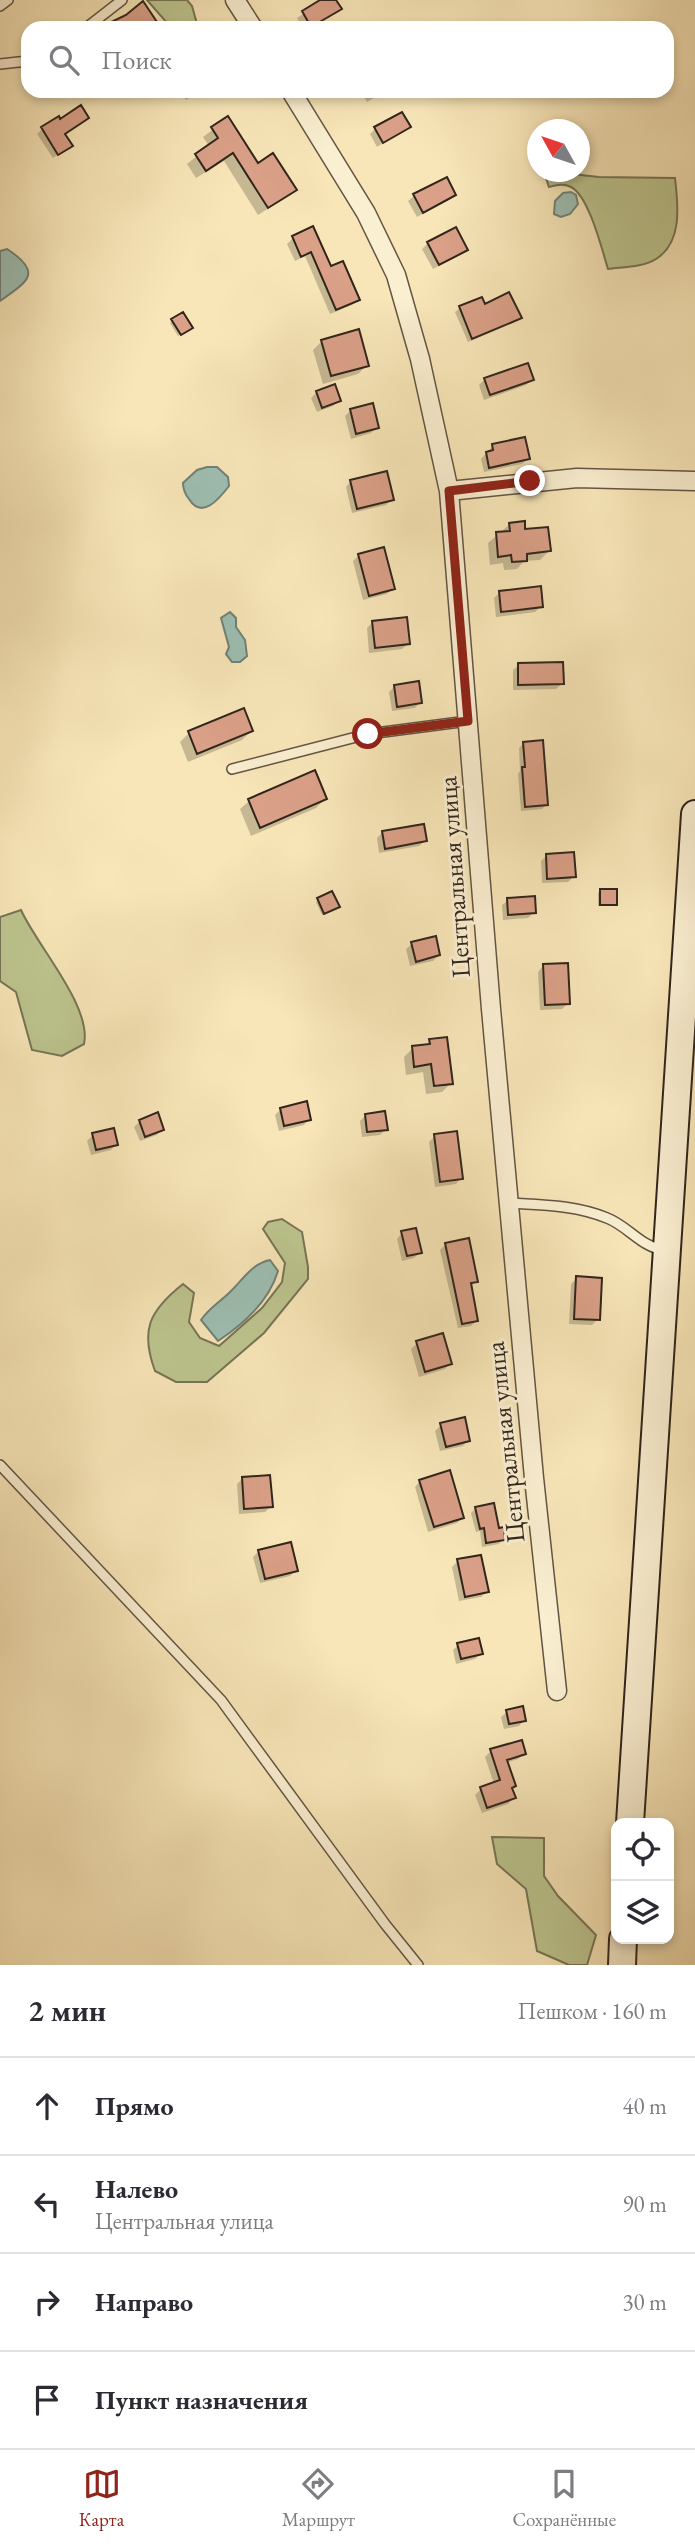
<!DOCTYPE html>
<html lang="ru">
<meta charset="utf-8">
<style>
:root{--surface:#fff;--page:#f2f2f3;--text:#2b2b33;--muted:#7c7c81;--line:#e1e1e2;--accent:#8f2418}
body{margin:0;font-family:"EB Garamond",serif;background:var(--page);color:var(--text)}
.controls{position:absolute;right:21px;bottom:21px;display:grid;overflow:hidden;border-radius:14px;box-shadow:0 4px 10px #0003}
.controls button{width:63px;height:63px;display:grid;place-items:center;padding:0;border:0;border-bottom:2px solid var(--line);background:var(--surface);color:var(--text);font:35px sans-serif}
.compass{position:absolute;left:527px;top:119px;width:63px;height:63px;border-radius:50%;background:var(--surface);box-shadow:0 4px 10px #0003;rotate:310deg}
.stop{position:absolute;width:21px;height:21px;margin:-16px;border:5px solid #8f2418;border-radius:50%;background:#fff}
.stop.end{background:#8f2418;border-color:#fff;box-shadow:0 2px 7px #0008}
.list{margin:0;padding:0;list-style:none}
h2{display:flex;justify-content:space-between;align-items:center;height:91px;margin:0;padding:0 28px;font-size:30px}
h2 small{font-size:23px;font-weight:400;color:var(--muted)}
.list li{display:grid;grid-template-columns:46px 1fr auto;gap:21px;align-items:center;box-sizing:border-box;height:98px;padding:0 28px;border-top:2px solid var(--line)}
.list b{display:block;font-size:26px;white-space:nowrap}
.list p{margin:0;font-size:23px;white-space:nowrap;color:var(--muted)}
.list em{font-size:23px;font-style:normal;color:var(--muted)}
.icon{flex:none;width:38px;height:38px;fill:none;stroke:currentColor;stroke-width:2;stroke-linecap:round;stroke-linejoin:round}
.map{position:relative;flex:none;width:695px;height:1965px;overflow:hidden}
.search{position:absolute;background:var(--surface);box-shadow:0 4px 10px #0003;left:21px;right:21px;top:21px;height:77px;display:flex;align-items:center;gap:18px;box-sizing:border-box;padding:0 24px;border-radius:21px;color:var(--muted);font-size:26px}
.sheet{height:483px;background:var(--surface)}
nav{display:flex;justify-content:space-around;align-items:center;box-sizing:border-box;height:98px;border-top:2px solid var(--line);background:var(--surface);font-size:19px;color:var(--muted)}
nav a{display:grid;justify-items:center;gap:4px}
nav .on{color:var(--accent)}
.map>svg:first-child{display:block}
</style>
<div class="map">
<svg width="695" height="1965" viewBox="0 0 695 1965">
<rect width="100%" height="100%" fill="#f8e6b8"/>
<filter id="stains"><feTurbulence type="fractalNoise" baseFrequency=".00286" numOctaves="4"/><feColorMatrix values="0 0 0 0 .2 0 0 0 0 .09 0 0 0 0 .02 0 0 0 .5 -.17"/></filter>
<radialGradient id="worn" r=".72"><stop offset=".6" stop-color="#630" stop-opacity="0"/><stop offset="1" stop-color="#630" stop-opacity=".3"/></radialGradient>
<!-- green -->
<path fill="#bdc58f" stroke="#767556" stroke-width="2" d="M 147,0 L 187,0 L 192,6 L 197,24 L 192,28 L 169,28 L 168,24 Z
M 554,172 L 599,177 L 675,178 C 678,204 683,242 656,259 C 644,267 622,267 608,269 C 602,250 589,196 571,187 C 563,183 557,185 549,187 L 546,178 Z
M 21,910 C 37,946 92,1006 84,1044 L 62,1056 L 32,1050 L 16,992 L 0,981 L 0,917 Z
M 282,1219 L 302,1232 L 308,1267 L 308,1279 L 264,1333 L 207,1382 L 176,1382 L 155,1371 C 140,1330 149,1311 183,1284 L 194,1293 L 189,1322 L 200,1338 L 219,1346 L 262,1308 L 282,1282 L 285,1263 L 263,1229 L 268,1222 Z
M 492,1837 L 544,1838 L 544,1876 L 558,1896 L 596,1935 L 587,1965 L 569,1965 L 537,1951 L 526,1889 L 497,1864 Z"/>
<!-- water -->
<path fill="#9dbfb3" stroke="#718177" stroke-width="2" d="M 571,192 L 576,195 L 578,204 L 570,214 L 561,217 L 554,214 L 555,201 L 563,193 Z
M 7,249 C 44,273 27,282 0,301 L 0,251 Z
M 207,467 L 217,467 L 228,477 L 229,486 C 219,499 202,520 189,499 C 185,494 183,490 183,483 L 197,470 Z
M 230,612 L 236,618 L 236,627 L 245,640 L 247,656 L 240,662 L 232,662 L 226,654 L 229,647 L 221,618 Z
M 270,1260 L 278,1271 C 269,1301 244,1324 218,1341 L 201,1320 C 209,1308 220,1302 230,1292 C 243,1280 251,1264 270,1260 Z"/>
<!-- shadow -->
<path fill="#0003" d="M 324,0 L 334,0 L 339,8 L 310,28 L 303,28 L 297,18 Z
M 180,91 L 200,91 L 186,100 Z
M 361,91 L 386,91 L 367,102 Z
M 87,118 L 64,135 L 71,146 L 53,158 L 37,134 L 42,129 L 60,121 Z
M 228,118 L 258,165 L 294,190 L 285,198 L 258,215 L 224,161 L 196,178 L 187,164 L 209,146 L 203,137 Z
M 408,127 L 377,147 L 370,134 L 375,129 Z
M 454,195 L 449,200 L 417,217 L 408,201 L 414,196 Z
M 312,229 L 331,269 L 358,299 L 352,305 L 330,314 L 305,256 L 295,261 L 287,244 L 293,238 Z
M 455,229 L 466,250 L 460,255 L 433,269 L 422,249 L 428,243 Z
M 460,308 L 520,318 L 515,322 L 468,342 L 455,312 Z
M 172,321 L 188,330 L 178,336 L 170,323 Z
M 322,341 L 367,365 L 358,374 L 323,384 L 313,350 Z
M 485,379 L 532,380 L 526,385 L 484,400 L 479,385 Z
M 317,392 L 339,400 L 333,406 L 317,412 L 311,398 Z
M 350,411 L 377,427 L 371,433 L 351,439 L 345,416 Z
M 493,446 L 528,458 L 522,464 L 484,472 L 481,459 Z
M 351,481 L 392,499 L 386,505 L 352,513 L 346,487 Z
M 510,524 L 524,531 L 549,551 L 540,560 L 524,561 L 517,569 L 504,570 L 503,563 L 490,565 L 488,543 Z
M 359,555 L 393,588 L 387,594 L 363,600 L 353,561 Z
M 500,592 L 541,606 L 535,612 L 496,617 L 494,598 Z
M 373,622 L 408,644 L 402,649 L 369,653 L 367,628 Z
M 519,665 L 562,684 L 556,689 L 513,690 L 513,670 Z
M 395,686 L 420,702 L 415,708 L 392,711 L 389,692 Z
M 243,711 L 251,731 L 242,740 L 188,762 L 180,742 L 189,733 Z
M 524,743 L 547,804 L 542,809 L 521,811 L 518,774 L 520,771 L 519,748 Z
M 325,799 L 316,808 L 251,836 L 240,809 L 249,801 Z
M 382,833 L 425,841 L 419,846 L 379,853 L 377,838 Z
M 546,856 L 574,876 L 568,882 L 542,883 L 541,861 Z
M 600,891 L 615,904 L 613,906 L 598,906 L 598,893 Z
M 318,900 L 335,909 L 322,915 L 316,902 Z
M 508,900 L 534,912 L 528,918 L 503,920 L 502,905 Z
M 412,944 L 439,955 L 433,961 L 410,966 L 406,949 Z
M 543,966 L 568,1003 L 562,1009 L 540,1010 L 538,972 Z
M 430,1041 L 451,1083 L 442,1092 L 426,1094 L 423,1072 L 406,1075 L 404,1057 L 413,1048 L 424,1047 Z
M 281,1109 L 309,1119 L 304,1125 L 279,1131 L 275,1115 Z
M 366,1115 L 386,1129 L 380,1135 L 362,1137 L 360,1121 Z
M 140,1121 L 162,1129 L 157,1135 L 140,1141 L 134,1127 Z
M 93,1135 L 116,1144 L 111,1150 L 91,1155 L 87,1141 Z
M 435,1136 L 461,1178 L 456,1184 L 435,1187 L 429,1142 Z
M 402,1233 L 420,1252 L 414,1258 L 402,1261 L 397,1239 Z
M 446,1244 L 476,1281 L 470,1287 L 476,1321 L 471,1326 L 458,1328 L 440,1250 Z
M 577,1278 L 598,1319 L 592,1325 L 569,1324 L 571,1284 Z
M 417,1343 L 450,1363 L 445,1369 L 419,1377 L 411,1349 Z
M 441,1425 L 468,1440 L 463,1446 L 440,1451 L 435,1431 Z
M 243,1478 L 271,1506 L 265,1512 L 239,1514 L 237,1484 Z
M 420,1481 L 462,1517 L 457,1523 L 428,1532 L 415,1487 Z
M 476,1508 L 498,1530 L 503,1539 L 499,1544 L 482,1547 L 480,1531 L 476,1532 L 471,1513 Z
M 259,1551 L 296,1570 L 290,1576 L 260,1583 L 253,1557 Z
M 458,1561 L 487,1591 L 481,1597 L 459,1601 L 452,1567 Z
M 458,1645 L 481,1654 L 475,1659 L 456,1664 L 453,1650 Z
M 507,1712 L 524,1720 L 519,1726 L 504,1729 L 501,1717 Z
M 491,1751 L 524,1754 L 518,1759 L 506,1763 L 514,1798 L 508,1804 L 482,1813 L 475,1795 L 481,1789 L 494,1784 L 485,1757 Z"/>
<!-- building -->
<path fill="#daa088" stroke="#30251c" stroke-width="2" d="M 320,0 L 336,0 L 342,9 L 311,27 L 302,11 Z
M 143,1 L 161,28 L 99,28 L 126,15 Z
M 81,105 L 89,118 L 65,134 L 73,146 L 58,155 L 41,127 L 59,116 L 60,119 Z
M 402,112 L 411,127 L 383,143 L 374,127 Z
M 228,116 L 258,163 L 273,153 L 297,190 L 268,208 L 233,153 L 206,171 L 195,154 L 218,138 L 211,127 Z
M 447,177 L 456,195 L 423,213 L 413,194 Z
M 313,226 L 331,266 L 343,261 L 360,300 L 336,310 L 311,252 L 301,257 L 292,236 Z
M 456,227 L 468,250 L 439,265 L 427,242 Z
M 509,292 L 522,318 L 472,339 L 459,306 L 482,297 L 485,304 Z
M 183,312 L 193,328 L 181,335 L 171,319 Z
M 359,329 L 369,366 L 331,376 L 321,340 Z
M 528,363 L 534,380 L 490,395 L 484,378 Z
M 335,384 L 341,401 L 322,408 L 316,391 Z
M 373,403 L 379,428 L 356,434 L 350,409 Z
M 525,437 L 530,459 L 489,468 L 486,452 L 493,450 L 492,444 Z
M 387,471 L 394,500 L 357,509 L 350,480 Z
M 525,521 L 525,529 L 548,527 L 551,551 L 527,554 L 527,561 L 512,562 L 511,555 L 498,557 L 496,532 L 510,531 L 509,523 Z
M 384,547 L 395,589 L 369,596 L 358,554 Z
M 541,586 L 543,607 L 501,612 L 499,591 Z
M 407,617 L 410,644 L 375,648 L 372,621 Z
M 563,662 L 564,684 L 518,685 L 518,663 Z
M 419,681 L 422,703 L 397,707 L 394,685 Z
M 244,708 L 253,731 L 197,754 L 188,731 Z
M 543,740 L 548,805 L 525,807 L 522,767 L 525,767 L 523,742 Z
M 315,770 L 327,799 L 260,828 L 248,799 Z
M 424,824 L 427,841 L 385,849 L 382,831 Z
M 574,852 L 576,877 L 547,879 L 546,854 Z
M 600,889 L 617,889 L 617,905 L 600,905 Z
M 332,891 L 340,907 L 324,914 L 317,898 Z
M 535,896 L 536,913 L 508,915 L 507,898 Z
M 436,936 L 440,955 L 416,962 L 411,942 Z
M 568,963 L 570,1004 L 545,1005 L 543,964 Z
M 447,1037 L 453,1084 L 434,1086 L 431,1064 L 414,1067 L 412,1046 L 430,1044 L 429,1039 Z
M 307,1101 L 311,1120 L 284,1126 L 280,1108 Z
M 385,1111 L 388,1130 L 367,1132 L 365,1114 Z
M 158,1112 L 164,1130 L 145,1137 L 139,1120 Z
M 114,1128 L 118,1145 L 96,1150 L 92,1133 Z
M 457,1131 L 463,1179 L 440,1182 L 434,1134 Z
M 416,1228 L 422,1253 L 407,1256 L 401,1231 Z
M 469,1238 L 478,1282 L 471,1283 L 478,1321 L 462,1324 L 445,1243 Z
M 576,1276 L 602,1278 L 600,1320 L 574,1319 Z
M 443,1333 L 452,1364 L 425,1372 L 416,1341 Z
M 465,1417 L 470,1441 L 446,1447 L 440,1423 Z
M 450,1470 L 464,1518 L 434,1527 L 419,1480 Z
M 270,1475 L 273,1507 L 244,1509 L 242,1477 Z
M 494,1503 L 499,1528 L 504,1527 L 505,1540 L 486,1543 L 484,1528 L 480,1529 L 475,1507 Z
M 291,1542 L 298,1571 L 265,1579 L 258,1550 Z
M 481,1555 L 489,1592 L 465,1597 L 457,1559 Z
M 479,1638 L 483,1654 L 461,1659 L 457,1643 Z
M 523,1706 L 526,1721 L 509,1724 L 506,1710 Z
M 522,1740 L 526,1754 L 507,1760 L 516,1786 L 512,1788 L 516,1798 L 487,1808 L 480,1787 L 500,1780 L 490,1749 Z"/>
<g fill="none" stroke-linecap="round" stroke-linejoin="round">
<!-- service casing -->
<g stroke="#625543" stroke-width="12">
<path id="service" d="M 0,6 L 8,0
M 86,28 L 122,0
M 0,64 L 28,61
M 232,769 L 368,734 L 468,721
M 509,1203 C 542,1205 576,1205 607,1218 C 628,1226 641,1247 664,1250
M 0,1465 L 221,1700 L 385,1924 L 418,1965"/>
</g>
<!-- minor casing -->
<g stroke="#625543" stroke-width="21">
<path id="minor" d="M 235,0 L 253,28
M 291,91 L 366,213 L 396,275 L 420,359 L 449,491 L 491,1009 L 534,1478 L 557,1691
M 449,491 L 577,478 L 695,481"/>
</g>
<!-- secondary casing -->
<g stroke="#30251c" stroke-width="30">
<path id="secondary" d="M 630,1823 L 695,814
M 622,1965 L 623,1939"/>
</g>
<!-- service -->
<use href="#service" stroke="#faefd1" stroke-width="9"/>
<!-- minor -->
<use href="#minor" stroke="#faefd1" stroke-width="18"/>
<!-- secondary -->
<use href="#secondary" stroke="#faefd1" stroke-width="26"/>
</g>
<g fill="none" stroke-linecap="round" stroke-linejoin="round">
<!-- route -->
<path stroke="#8f2418" stroke-width="9" d="M 368,734 L 468,721 L 449,491 L 530,481"/>
</g>
<g text-anchor="middle" stroke-width="6" stroke-linejoin="round" paint-order="stroke">
<!-- street labels -->
<g font-size="26" fill="#30251c" stroke="#faefd1">
<text transform="translate(454 877) rotate(-94)" y="9">Центральная улица</text>
<text transform="translate(505 1442) rotate(-96)" y="9">Центральная улица</text>
</g>
</g>
<rect width="100%" height="100%" filter="url(#stains)"/>
<rect width="100%" height="100%" fill="url(#worn)"/>
</svg>
<div class="controls">
<button><svg class="icon" aria-label="locate" viewBox="0 0 24 24"><circle cx="12" cy="12" r="6"/><path d="M12 2v4M12 18v4M2 12h4M18 12h4"/></svg></button>
<button><svg class="icon" aria-label="layers" viewBox="0 0 24 24"><path d="M12 4l9 5-9 5-9-5zM3 14l9 5 9-5"/></svg></button>
</div>
<svg class="compass" viewBox="-18 -18 36 36"><path d="M0-13l5 13h-10z" fill="#e53935"/><path d="M0 13l5-13h-10z" fill="#7c7c81"/></svg>
<div class="stop" style="left:368px;top:734px"></div>
<div class="stop end" style="left:530px;top:481px"></div>
<div class="search"><svg class="icon" aria-label="search" viewBox="0 0 24 24"><circle cx="10" cy="10" r="6"/><path d="M15 15l6 6"/></svg>Поиск</div>
</div>
<section class="sheet">
<h2>2 мин<small>Пешком · 160 m</small></h2>
<ul class="list">
<li><svg class="icon" aria-label="ahead" viewBox="0 0 24 24"><path d="M12 20V5M6 11l6-6 6 6"/></svg><div><b>Прямо</b></div><em>40 m</em></li>
<li><svg class="icon" aria-label="left" viewBox="0 0 24 24"><path d="M17 20v-9H6M10 6l-5 5 5 5"/></svg><div><b>Налево</b><p>Центральная улица</p></div><em>90 m</em></li>
<li><svg class="icon" aria-label="right" viewBox="0 0 24 24"><path d="M7 20v-9h11M14 6l5 5-5 5"/></svg><div><b>Направо</b></div><em>30 m</em></li>
<li><svg class="icon" aria-label="arrive" viewBox="0 0 24 24"><path d="M6 21V4h12l-3 4 3 4H6"/></svg><div><b>Пункт назначения</b></div></li>
</ul>
</section>
<nav>
<a class="on"><svg class="icon" aria-label="map" viewBox="0 0 24 24"><path d="M3 6l6-2 6 2 6-2v14l-6 2-6-2-6 2zM9 4v14M15 6v14"/></svg>Карта</a>
<a><svg class="icon" aria-label="directions" viewBox="0 0 24 24"><path d="M12 3l9 9-9 9-9-9zM9 14v-3h6M13 9l2 2-2 2"/></svg>Маршрут</a>
<a><svg class="icon" aria-label="saved" viewBox="0 0 24 24"><path d="M7 4h10v16l-5-4-5 4z"/></svg>Сохранённые</a>
</nav>
